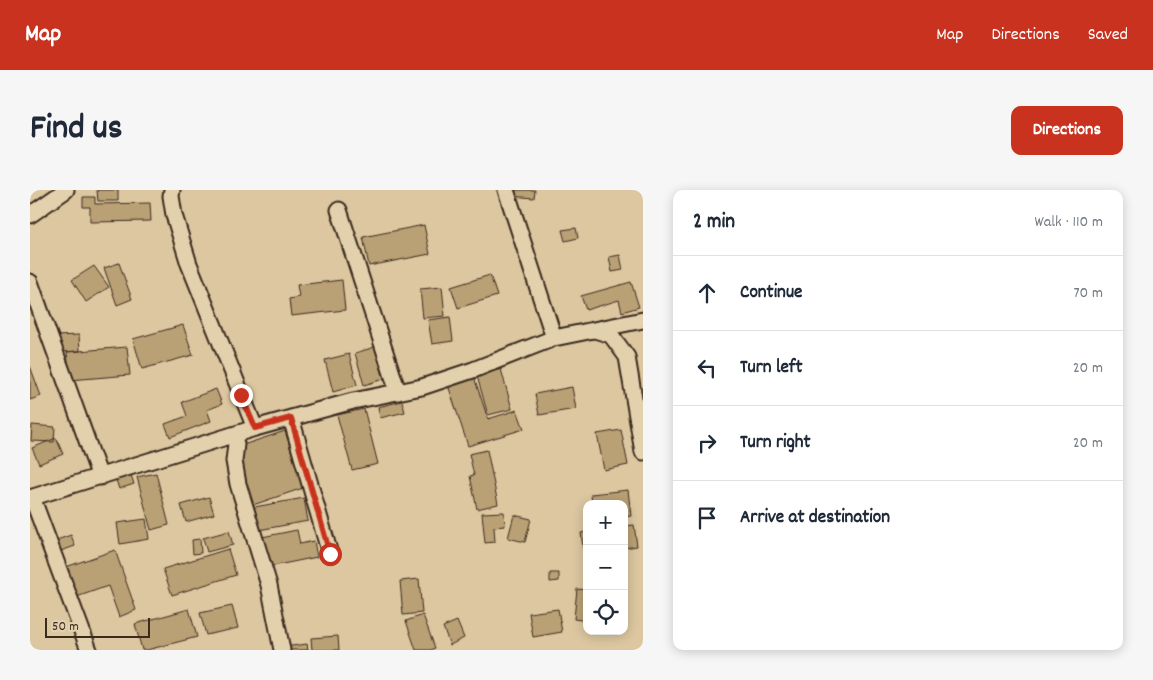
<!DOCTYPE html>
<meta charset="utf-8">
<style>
:root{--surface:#fff;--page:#f6f6f7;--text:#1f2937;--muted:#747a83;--line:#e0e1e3;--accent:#c8321e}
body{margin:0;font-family:Dekko,sans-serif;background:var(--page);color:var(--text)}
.controls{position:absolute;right:15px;bottom:15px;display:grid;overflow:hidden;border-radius:10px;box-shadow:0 2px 12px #0003}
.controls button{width:45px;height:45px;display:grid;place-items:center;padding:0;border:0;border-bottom:1px solid var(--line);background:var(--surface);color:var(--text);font:25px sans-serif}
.scale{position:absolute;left:15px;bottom:12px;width:105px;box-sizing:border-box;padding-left:5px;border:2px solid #3b2a1e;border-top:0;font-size:14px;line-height:18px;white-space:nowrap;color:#3b2a1e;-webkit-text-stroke:4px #e3d1ae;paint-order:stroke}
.stop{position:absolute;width:15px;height:15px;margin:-11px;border:4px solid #c8321e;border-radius:50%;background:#fff}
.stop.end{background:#c8321e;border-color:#fff;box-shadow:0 1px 5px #0008}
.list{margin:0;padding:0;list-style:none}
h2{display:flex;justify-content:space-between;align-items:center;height:65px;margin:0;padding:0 20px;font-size:21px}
h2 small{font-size:16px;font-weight:400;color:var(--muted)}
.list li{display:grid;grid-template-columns:32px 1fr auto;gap:15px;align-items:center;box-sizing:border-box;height:75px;padding:0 20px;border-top:1px solid var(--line)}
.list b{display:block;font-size:19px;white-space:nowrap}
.list em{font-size:16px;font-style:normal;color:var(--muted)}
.icon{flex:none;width:28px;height:28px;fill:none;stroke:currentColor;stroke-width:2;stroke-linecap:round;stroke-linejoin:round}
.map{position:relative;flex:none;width:613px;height:460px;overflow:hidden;border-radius:10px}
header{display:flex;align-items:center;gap:30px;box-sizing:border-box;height:70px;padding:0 25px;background:var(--accent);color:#fff}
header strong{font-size:24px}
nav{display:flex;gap:28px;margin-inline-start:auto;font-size:18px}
.intro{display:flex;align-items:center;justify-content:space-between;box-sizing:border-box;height:120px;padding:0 30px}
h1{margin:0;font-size:35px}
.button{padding:12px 22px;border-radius:10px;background:var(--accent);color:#fff;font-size:18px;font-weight:700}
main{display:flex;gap:30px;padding:0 30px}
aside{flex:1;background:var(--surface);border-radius:10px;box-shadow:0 2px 12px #0003}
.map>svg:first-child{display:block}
</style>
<header>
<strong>Map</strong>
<nav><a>Map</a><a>Directions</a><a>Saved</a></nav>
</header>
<div class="intro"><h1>Find us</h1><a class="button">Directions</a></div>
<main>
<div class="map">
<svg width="613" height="460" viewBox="0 0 613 460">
<rect width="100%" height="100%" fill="#dcc7a0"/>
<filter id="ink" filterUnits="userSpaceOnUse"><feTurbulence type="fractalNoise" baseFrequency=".02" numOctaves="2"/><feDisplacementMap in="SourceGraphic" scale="10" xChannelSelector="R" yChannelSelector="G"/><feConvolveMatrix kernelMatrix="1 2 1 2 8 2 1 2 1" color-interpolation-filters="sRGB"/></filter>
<g filter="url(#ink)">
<!-- building -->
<path fill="#baa075" stroke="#3b2a1e" d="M 67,0 L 88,0 L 88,11 L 68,11 Z
M 482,0 L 505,0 L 504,8 L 481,6 Z
M 53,7 L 65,7 L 65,14 L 120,13 L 121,31 L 60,32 L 60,17 L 53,17 Z
M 394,35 L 400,64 L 339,76 L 333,47 Z
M 546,38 L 548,48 L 535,51 L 532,40 Z
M 590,65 L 593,80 L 582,82 L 579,67 Z
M 89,73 L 102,109 L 87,115 L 74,78 Z
M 64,76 L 79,97 L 56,112 L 42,90 Z
M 460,85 L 467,106 L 428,118 L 421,97 Z
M 312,90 L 315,120 L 261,126 L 259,109 L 269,107 L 267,95 Z
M 601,92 L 609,117 L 592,122 L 589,110 L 556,120 L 551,106 Z
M 412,97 L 415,126 L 393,128 L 390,99 Z
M 420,127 L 423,151 L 402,154 L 398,130 Z
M 153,135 L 163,165 L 112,179 L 103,149 Z
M 49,145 L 50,161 L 27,162 L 26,146 Z
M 97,157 L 100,185 L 40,190 L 37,162 Z
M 345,157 L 354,189 L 334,195 L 325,163 Z
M 319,164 L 327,195 L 303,202 L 295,170 Z
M 0,176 L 11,206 L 0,210 Z
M 471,179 L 482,219 L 458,225 L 447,186 Z
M 444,187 L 458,229 L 487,220 L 494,239 L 438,256 L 418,195 Z
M 542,197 L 546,219 L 509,225 L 505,204 Z
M 186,199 L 192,214 L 177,220 L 181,231 L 140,247 L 135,234 L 157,226 L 152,212 Z
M 372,211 L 375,222 L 350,228 L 348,217 Z
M 334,219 L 348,274 L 322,280 L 307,225 Z
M 2,235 L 25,237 L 24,252 L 1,251 Z
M 591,240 L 598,275 L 574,280 L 567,244 Z
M 255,241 L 273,298 L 220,316 L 201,259 Z
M 26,248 L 33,264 L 9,274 L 2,258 Z
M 457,260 L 468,314 L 447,319 L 440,286 L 444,285 L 439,264 Z
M 126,283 L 139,335 L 121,340 L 107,287 Z
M 101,285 L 104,294 L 89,299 L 86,290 Z
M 598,300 L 601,326 L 594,327 L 594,314 L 562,314 L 561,304 Z
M 179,307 L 184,324 L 156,332 L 151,315 Z
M 274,308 L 278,331 L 223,341 L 219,318 Z
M 474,322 L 475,336 L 464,337 L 465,352 L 455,353 L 452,323 Z
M 484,325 L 501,329 L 495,352 L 478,348 Z
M 116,329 L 119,349 L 90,354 L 87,333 Z
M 604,335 L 607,356 L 594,358 L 594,336 Z
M 267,340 L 270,354 L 284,351 L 287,367 L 233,378 L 227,348 Z
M 199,341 L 203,355 L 177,362 L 173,348 Z
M 557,342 L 557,363 L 554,364 L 551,343 Z
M 41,345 L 45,356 L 25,363 L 21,352 Z
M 170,349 L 171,363 L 163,364 L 162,350 Z
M 198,359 L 206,385 L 142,405 L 133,379 Z
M 85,360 L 106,420 L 89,427 L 78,396 L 41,409 L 30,379 Z
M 520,383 L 529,383 L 529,391 L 520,392 Z
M 389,389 L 392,423 L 373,425 L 370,391 Z
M 547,399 L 557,400 L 557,431 L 544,429 Z
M 202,416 L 208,438 L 176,445 L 170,423 Z
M 159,419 L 167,447 L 117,460 L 112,460 L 105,434 Z
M 528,419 L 532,442 L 503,447 L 499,423 Z
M 393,425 L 405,458 L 401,460 L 386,460 L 376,431 Z
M 427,431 L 434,448 L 420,455 L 413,437 Z
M 308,446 L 309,460 L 282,460 L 281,448 Z
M 277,454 L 278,460 L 255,460 L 254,457 Z"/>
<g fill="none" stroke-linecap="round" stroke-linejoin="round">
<!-- minor casing -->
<g stroke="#3b2a1e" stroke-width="19">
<path id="minor" d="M 142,0 L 141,6 L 144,25 L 159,74 L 225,238
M 476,0 L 524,148
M 309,20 L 368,202
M 0,25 L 36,0
M 0,92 L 70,287
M 565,140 L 581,145 L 597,167 L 613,262
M 261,228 L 300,364
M 199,246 L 204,249 L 206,254 L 204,271 L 208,294 L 239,395 L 252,460
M 2,307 L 59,460
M 0,308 L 225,238 L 323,211 L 392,197 L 443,180 L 524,148 L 613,130"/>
</g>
<!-- minor -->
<use href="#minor" stroke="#e3d1ae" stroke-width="15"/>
</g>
</g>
<g fill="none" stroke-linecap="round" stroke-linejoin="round" filter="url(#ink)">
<!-- route -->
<path stroke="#c8321e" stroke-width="6" d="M 211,205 L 225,238 L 261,228 L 300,364"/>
</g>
</svg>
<div class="controls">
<button>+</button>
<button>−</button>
<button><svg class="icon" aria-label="locate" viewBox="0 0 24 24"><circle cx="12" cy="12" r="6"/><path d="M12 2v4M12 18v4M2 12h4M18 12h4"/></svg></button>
</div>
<div class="scale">50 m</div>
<div class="stop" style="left:300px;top:364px"></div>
<div class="stop end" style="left:211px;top:205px"></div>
</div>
<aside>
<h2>2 min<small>Walk · 110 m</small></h2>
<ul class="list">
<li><svg class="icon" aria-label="ahead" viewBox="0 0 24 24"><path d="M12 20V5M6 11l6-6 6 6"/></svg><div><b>Continue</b></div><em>70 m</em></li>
<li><svg class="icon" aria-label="left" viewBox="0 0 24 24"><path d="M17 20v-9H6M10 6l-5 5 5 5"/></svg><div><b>Turn left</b></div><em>20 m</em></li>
<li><svg class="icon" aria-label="right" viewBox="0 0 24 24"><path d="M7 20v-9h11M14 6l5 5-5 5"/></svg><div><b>Turn right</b></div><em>20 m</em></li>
<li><svg class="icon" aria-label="arrive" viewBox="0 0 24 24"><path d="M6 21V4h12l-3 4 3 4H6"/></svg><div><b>Arrive at destination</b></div></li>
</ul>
</aside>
</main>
